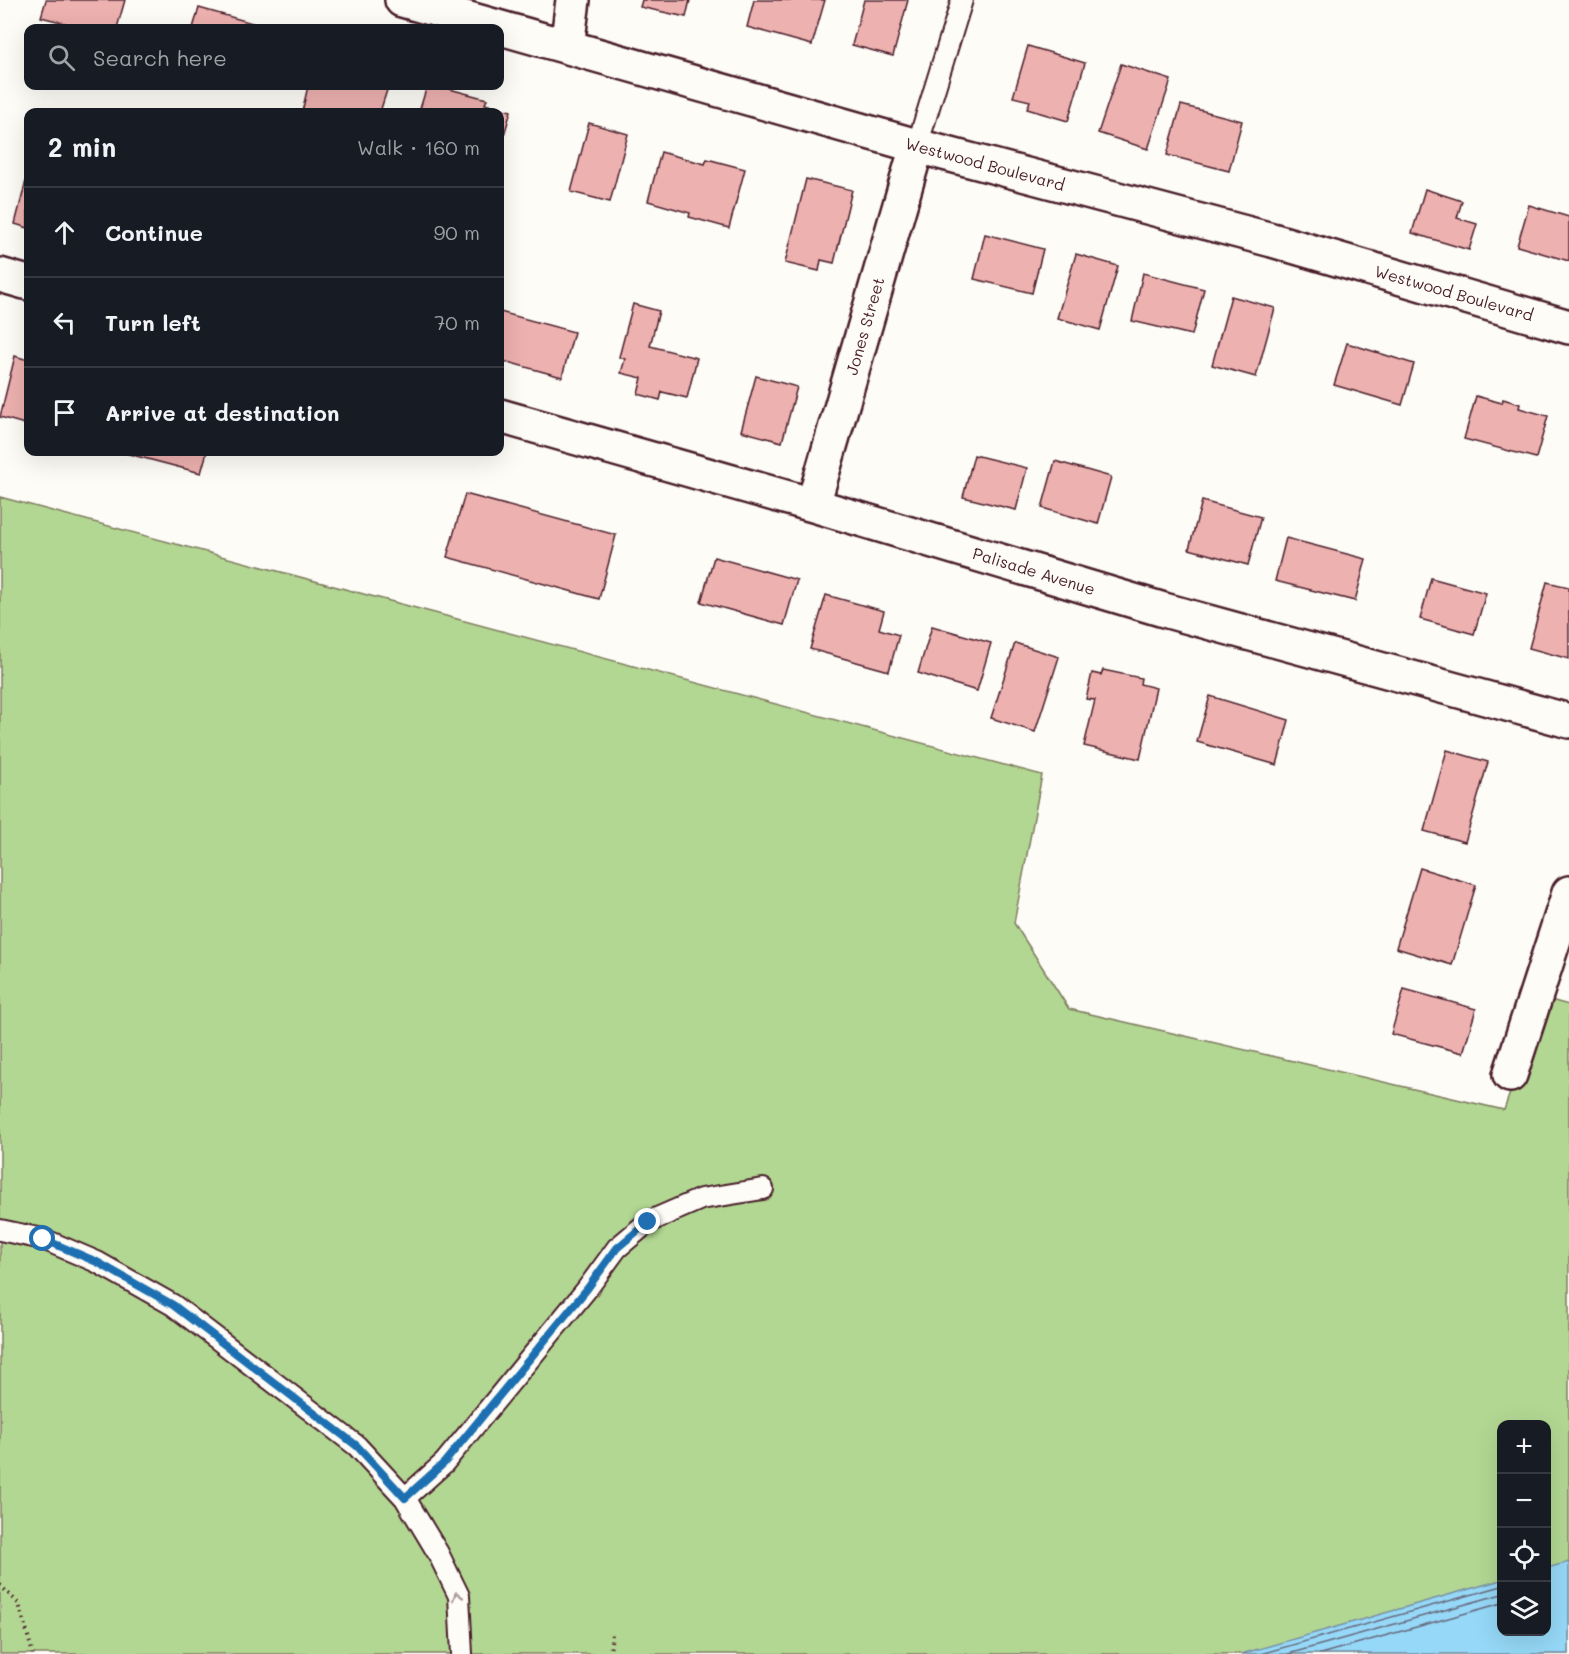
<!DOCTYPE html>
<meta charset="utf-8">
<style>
:root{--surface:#171b24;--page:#242831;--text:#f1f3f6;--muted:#9ea1a6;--line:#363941}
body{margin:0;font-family:Mali,sans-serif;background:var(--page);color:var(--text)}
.controls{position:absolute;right:18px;bottom:18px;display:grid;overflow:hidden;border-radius:12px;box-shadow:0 6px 24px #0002}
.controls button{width:54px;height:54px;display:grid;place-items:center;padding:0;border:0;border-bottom:2px solid var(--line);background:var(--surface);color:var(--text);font:30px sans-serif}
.stop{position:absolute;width:18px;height:18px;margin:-14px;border:4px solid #1f6fb2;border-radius:50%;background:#fff}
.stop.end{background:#1f6fb2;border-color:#fff;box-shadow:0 2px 6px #0008}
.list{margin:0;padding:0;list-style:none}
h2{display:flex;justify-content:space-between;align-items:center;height:78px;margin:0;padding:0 24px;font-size:26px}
h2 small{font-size:20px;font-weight:400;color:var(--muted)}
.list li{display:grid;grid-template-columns:39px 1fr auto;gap:18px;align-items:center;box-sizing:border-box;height:90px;padding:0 24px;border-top:2px solid var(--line)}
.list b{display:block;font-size:22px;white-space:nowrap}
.list em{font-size:20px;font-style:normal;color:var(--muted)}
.icon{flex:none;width:33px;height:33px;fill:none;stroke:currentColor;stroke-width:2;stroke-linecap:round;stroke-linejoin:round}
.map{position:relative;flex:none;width:1569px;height:1654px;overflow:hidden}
.search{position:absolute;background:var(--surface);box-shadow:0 6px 24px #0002;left:24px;top:24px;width:480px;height:66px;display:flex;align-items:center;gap:15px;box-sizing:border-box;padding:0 21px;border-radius:12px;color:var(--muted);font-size:22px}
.panel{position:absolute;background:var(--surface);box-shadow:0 6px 24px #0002;left:24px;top:108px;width:480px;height:348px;border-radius:12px}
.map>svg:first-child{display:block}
</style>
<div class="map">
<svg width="1569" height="1654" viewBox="0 0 1569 1654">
<rect width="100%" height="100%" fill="#fdfcf7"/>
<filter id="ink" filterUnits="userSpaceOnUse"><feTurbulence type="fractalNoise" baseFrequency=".0167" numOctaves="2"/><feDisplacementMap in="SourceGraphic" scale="12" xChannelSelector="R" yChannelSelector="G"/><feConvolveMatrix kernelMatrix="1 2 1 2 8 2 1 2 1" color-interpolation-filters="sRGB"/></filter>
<g filter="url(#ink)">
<!-- green -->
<path fill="#b2d792" stroke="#7e7b5e" stroke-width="1.5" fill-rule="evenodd" d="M 0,497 L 1042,775 L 1014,923 L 1069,1009 L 1504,1110 L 1543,998 L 1569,1005 L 1569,1654 L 0,1654 ZM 1502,1424 L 1546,1424 L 1546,1632 L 1502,1632 Z"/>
<!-- water -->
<path fill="#95d8f7" stroke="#778ea5" stroke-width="1.5" d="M 1569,1562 L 1569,1654 L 1241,1654 L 1501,1580 L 1502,1632 L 1546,1632 L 1547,1568 Z"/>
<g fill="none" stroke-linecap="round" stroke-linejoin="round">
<!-- shore -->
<path stroke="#68697d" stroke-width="1.5" d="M 1260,1654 L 1502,1586
M 1288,1654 L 1502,1594
M 1320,1654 L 1502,1603"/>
</g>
<!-- building -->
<path fill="#edb1af" stroke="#4a1f2b" stroke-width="1.5" d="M 46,0 L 125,0 L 117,28 L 84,28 L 41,17 Z
M 642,0 L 690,0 L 686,17 L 640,7 Z
M 754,0 L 825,0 L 812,45 L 747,27 Z
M 864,0 L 908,0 L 893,56 L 852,45 Z
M 199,8 L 270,28 L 193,28 Z
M 1028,46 L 1085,63 L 1068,121 L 1027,109 L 1030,101 L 1013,97 Z
M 1121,64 L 1171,80 L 1148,149 L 1098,133 Z
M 308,86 L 384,86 L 388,87 L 380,112 L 302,112 Z
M 427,86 L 438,86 L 487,99 L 485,104 L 511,111 L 500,149 L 500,112 L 419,112 Z
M 1181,105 L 1242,121 L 1229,171 L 1167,155 Z
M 589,123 L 628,134 L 610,202 L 571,192 Z
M 661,152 L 705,164 L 707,159 L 745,169 L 729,228 L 689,217 L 690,213 L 648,201 Z
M 28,173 L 28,228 L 15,224 Z
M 806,179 L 852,190 L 834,263 L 821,260 L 819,271 L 785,263 Z
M 1425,189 L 1462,201 L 1457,218 L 1477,224 L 1469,250 L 1412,233 Z
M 1529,205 L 1569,217 L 1569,261 L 1517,246 Z
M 985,234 L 1043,249 L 1032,293 L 974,279 Z
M 1076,254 L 1118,266 L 1100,330 L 1057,318 Z
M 1143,273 L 1204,289 L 1192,335 L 1132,321 Z
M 1231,296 L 1275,308 L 1256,377 L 1212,365 Z
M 633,304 L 659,311 L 650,346 L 697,358 L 687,398 L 662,392 L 660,400 L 638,394 L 642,378 L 621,373 L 625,359 L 619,357 Z
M 500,312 L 574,332 L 562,377 L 500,360 Z
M 1347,343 L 1414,364 L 1402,405 L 1334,385 Z
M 15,356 L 28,360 L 28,425 L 0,417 Z
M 756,376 L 797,387 L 782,442 L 741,431 Z
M 1476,396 L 1502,403 L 1503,399 L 1520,404 L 1519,408 L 1548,416 L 1536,458 L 1464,439 Z
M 121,452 L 207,452 L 201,473 Z
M 974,455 L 1027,468 L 1016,510 L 963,497 Z
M 1055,461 L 1111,477 L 1098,524 L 1042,508 Z
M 465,494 L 616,535 L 599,599 L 447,557 Z
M 1202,501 L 1261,517 L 1248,565 L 1189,549 Z
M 1286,538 L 1366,559 L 1355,601 L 1275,581 Z
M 714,557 L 797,580 L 784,625 L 701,602 Z
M 1431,578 L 1486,593 L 1474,634 L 1420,619 Z
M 1547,582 L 1569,587 L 1569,659 L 1529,648 Z
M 826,595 L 884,611 L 879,629 L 899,635 L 889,671 L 810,649 Z
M 932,626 L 991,643 L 977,691 L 918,673 Z
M 1015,643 L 1059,657 L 1035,732 L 991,718 Z
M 1103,670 L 1141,678 L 1140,684 L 1156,688 L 1140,759 L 1084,746 L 1095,700 L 1086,699 L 1092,673 L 1101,675 Z
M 1210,696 L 1289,720 L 1277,765 L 1197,742 Z
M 1447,750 L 1488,762 L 1465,842 L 1424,831 Z
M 1420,868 L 1476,885 L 1452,965 L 1396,948 Z
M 1404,989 L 1476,1009 L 1463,1053 L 1391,1034 Z"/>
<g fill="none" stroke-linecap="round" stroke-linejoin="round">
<!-- service casing -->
<g stroke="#4a1f2b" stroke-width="24">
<path id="service" d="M 917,146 L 962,0
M 0,1230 L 43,1239 L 97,1262 L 173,1305 L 357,1446 L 405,1498 L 438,1553 L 459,1596 L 462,1654
M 405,1498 L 444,1463 L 587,1289 L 617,1248 L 648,1222 L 701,1199 L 763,1189"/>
</g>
<!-- minor casing -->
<g stroke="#4a1f2b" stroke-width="38">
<path id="minor" d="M 402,0 L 917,146 L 1272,240 L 1569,327
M 567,47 L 573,0
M 0,275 L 28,283
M 500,416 L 813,505 L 1164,610 L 1569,721
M 813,505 L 917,146
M 1510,1075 L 1569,893"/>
</g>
<!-- path -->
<path stroke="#4a1f2b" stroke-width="4" stroke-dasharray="1.5 4.5" stroke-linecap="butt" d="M 0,1585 L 19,1604 L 33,1654
M 610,1654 L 612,1633"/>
<!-- service -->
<use href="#service" stroke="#fdfcf7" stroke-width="20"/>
<!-- minor -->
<use href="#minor" stroke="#fdfcf7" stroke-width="33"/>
</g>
<!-- one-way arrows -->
<defs><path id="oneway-chevron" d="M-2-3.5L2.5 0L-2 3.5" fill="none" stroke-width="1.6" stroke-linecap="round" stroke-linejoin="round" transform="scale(1.5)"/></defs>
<use stroke="#ac999b" href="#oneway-chevron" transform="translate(457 1596) rotate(-106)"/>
</g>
<g fill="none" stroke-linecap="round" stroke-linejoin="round" filter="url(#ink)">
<!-- route -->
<path stroke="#1f6fb2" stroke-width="8" d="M 43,1239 L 97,1262 L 173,1305 L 357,1446 L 405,1498 L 444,1463 L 587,1289 L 617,1248 L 648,1222"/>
</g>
<g text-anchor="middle" stroke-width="6" stroke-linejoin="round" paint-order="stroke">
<!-- street labels -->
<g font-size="16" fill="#4a1f2b" stroke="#fdfcf7">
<text transform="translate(985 164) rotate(15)" y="6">Westwood Boulevard</text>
<text transform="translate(1454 293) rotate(16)" y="6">Westwood Boulevard</text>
<text transform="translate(865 326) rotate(-74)" y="6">Jones Street</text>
<text transform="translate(1034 571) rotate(17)" y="6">Palisade Avenue</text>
</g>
</g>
</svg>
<div class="controls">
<button>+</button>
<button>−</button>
<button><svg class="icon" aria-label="locate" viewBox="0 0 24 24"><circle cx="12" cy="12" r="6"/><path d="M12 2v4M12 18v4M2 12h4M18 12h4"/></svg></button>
<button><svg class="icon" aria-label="layers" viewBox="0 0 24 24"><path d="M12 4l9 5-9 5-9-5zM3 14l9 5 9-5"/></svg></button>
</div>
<div class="stop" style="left:43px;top:1239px"></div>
<div class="stop end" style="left:648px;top:1222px"></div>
<div class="search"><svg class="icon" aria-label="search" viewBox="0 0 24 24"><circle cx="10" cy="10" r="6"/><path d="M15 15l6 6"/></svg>Search here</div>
<section class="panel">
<h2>2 min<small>Walk · 160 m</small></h2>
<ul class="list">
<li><svg class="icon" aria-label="ahead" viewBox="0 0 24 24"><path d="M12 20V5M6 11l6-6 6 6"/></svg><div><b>Continue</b></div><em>90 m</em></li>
<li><svg class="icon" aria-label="left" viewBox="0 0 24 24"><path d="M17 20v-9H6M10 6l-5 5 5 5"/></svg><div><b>Turn left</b></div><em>70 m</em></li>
<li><svg class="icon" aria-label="arrive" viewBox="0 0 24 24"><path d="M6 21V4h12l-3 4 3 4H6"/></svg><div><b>Arrive at destination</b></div></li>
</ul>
</section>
</div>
